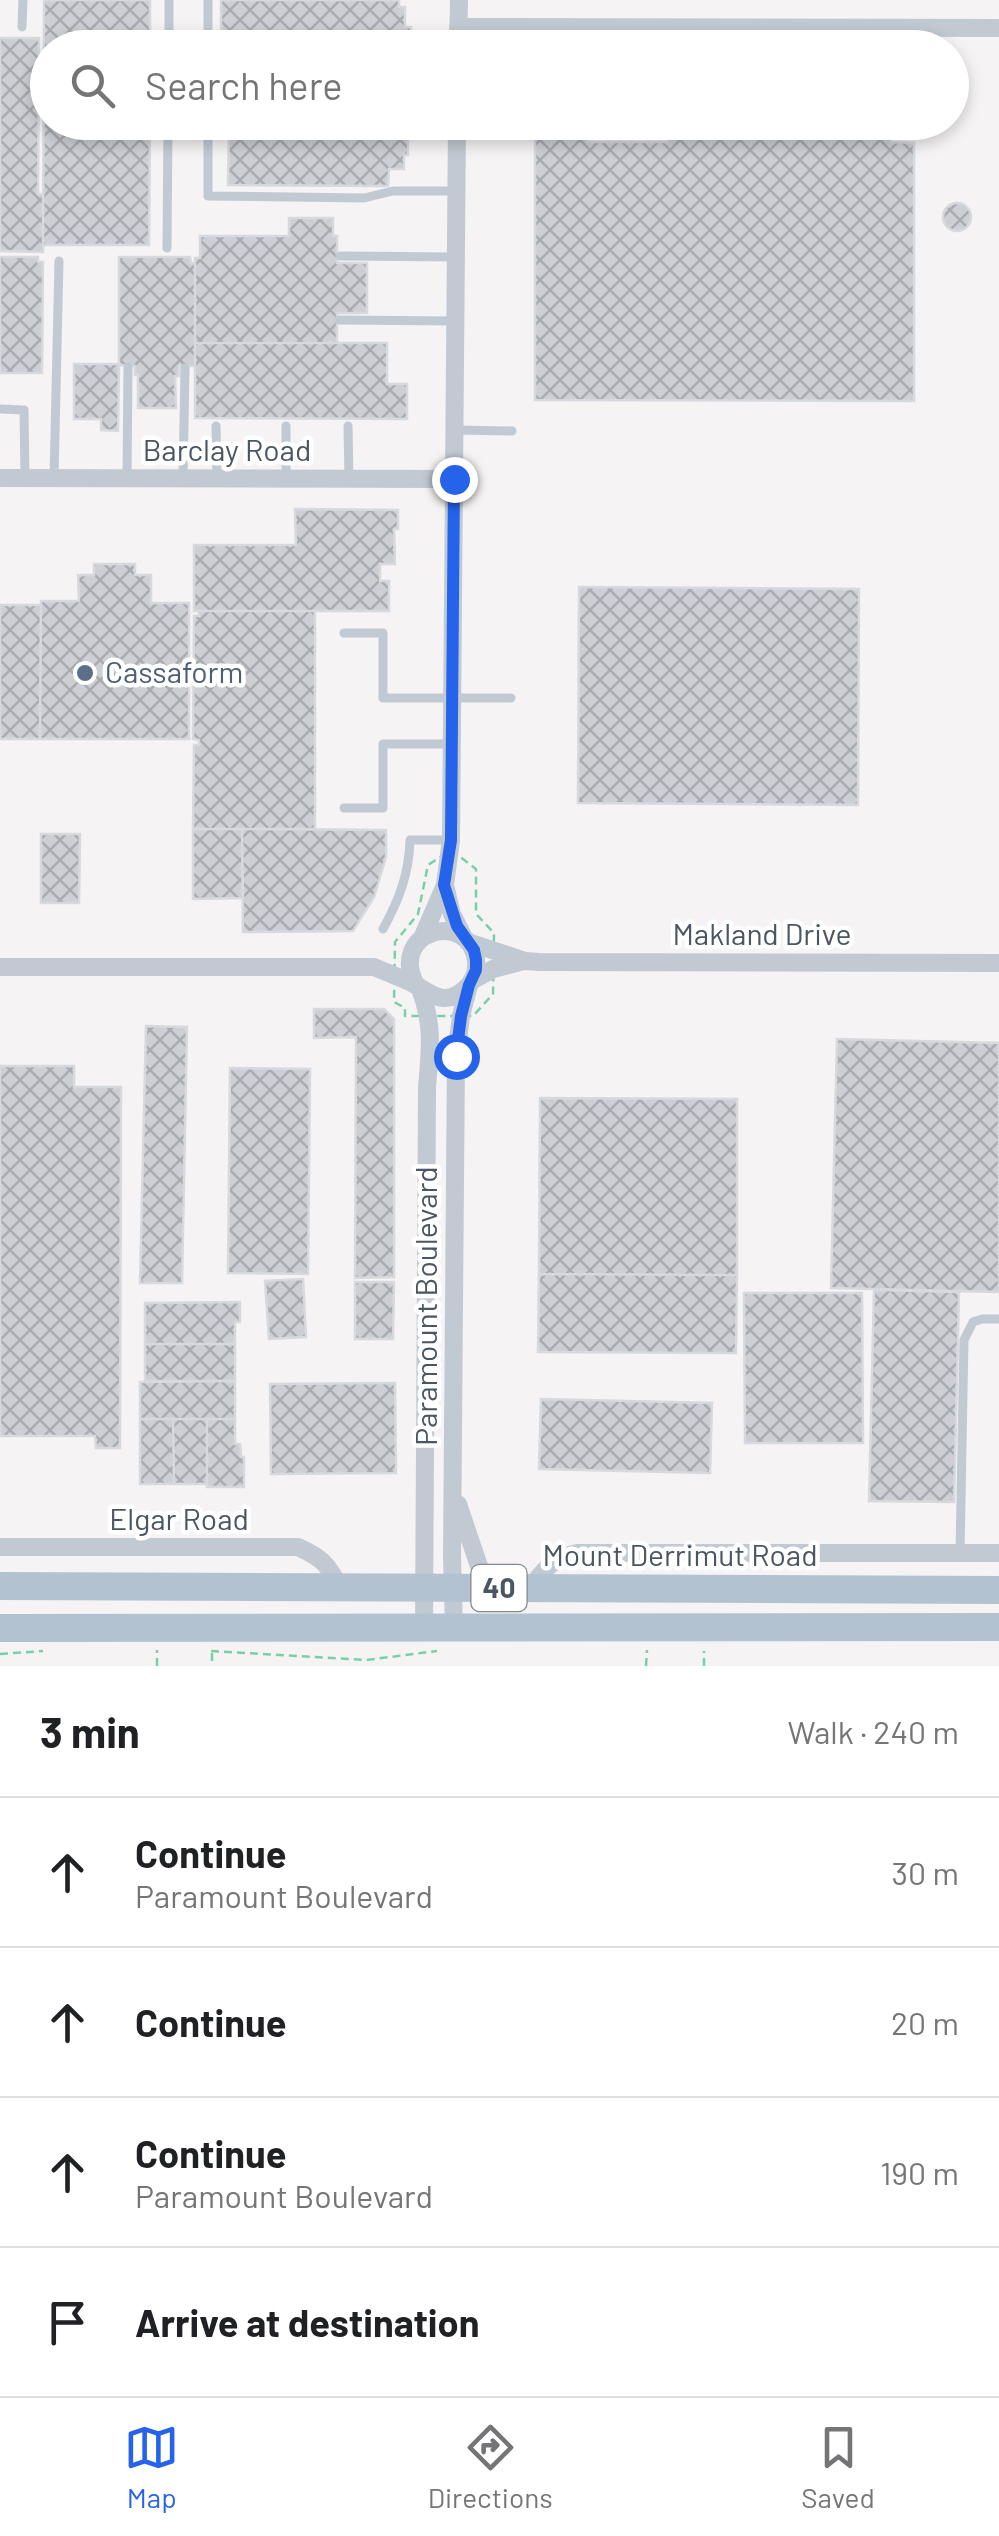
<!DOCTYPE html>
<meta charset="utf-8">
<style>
:root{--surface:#fff;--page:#f6f6f6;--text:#202124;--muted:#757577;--line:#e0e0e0;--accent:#2563eb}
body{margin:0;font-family:Barlow,sans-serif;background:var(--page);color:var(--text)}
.stop{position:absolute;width:30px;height:30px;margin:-22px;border:8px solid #2563eb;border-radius:50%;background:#fff}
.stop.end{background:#2563eb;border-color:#fff;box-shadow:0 2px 10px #0008}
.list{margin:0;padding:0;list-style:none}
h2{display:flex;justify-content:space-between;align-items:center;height:130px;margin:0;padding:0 40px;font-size:42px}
h2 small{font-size:32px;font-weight:400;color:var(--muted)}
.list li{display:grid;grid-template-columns:65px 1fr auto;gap:30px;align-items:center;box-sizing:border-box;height:150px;padding:0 40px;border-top:2px solid var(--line)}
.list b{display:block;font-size:38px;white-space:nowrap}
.list p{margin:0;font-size:32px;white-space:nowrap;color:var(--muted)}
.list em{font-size:32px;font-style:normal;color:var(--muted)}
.icon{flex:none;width:55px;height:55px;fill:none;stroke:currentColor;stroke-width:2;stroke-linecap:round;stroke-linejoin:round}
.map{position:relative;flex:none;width:999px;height:1666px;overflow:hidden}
.search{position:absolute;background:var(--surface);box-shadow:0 5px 15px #0003;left:30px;right:30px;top:30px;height:110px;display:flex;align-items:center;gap:25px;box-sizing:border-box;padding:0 35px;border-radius:55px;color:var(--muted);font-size:38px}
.sheet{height:730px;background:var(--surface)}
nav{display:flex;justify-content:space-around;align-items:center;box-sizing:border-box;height:140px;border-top:2px solid var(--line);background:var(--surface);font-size:28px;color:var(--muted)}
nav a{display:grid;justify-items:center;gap:5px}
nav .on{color:var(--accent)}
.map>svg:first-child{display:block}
</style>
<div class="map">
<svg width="999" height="1666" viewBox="0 0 999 1666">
<defs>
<pattern id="building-cross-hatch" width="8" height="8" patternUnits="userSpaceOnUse" patternTransform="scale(2.5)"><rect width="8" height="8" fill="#cdcfd5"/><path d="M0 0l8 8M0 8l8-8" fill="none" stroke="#a8abb0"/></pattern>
</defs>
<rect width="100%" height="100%" fill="#f5f3f3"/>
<!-- building -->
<path fill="url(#building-cross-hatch)" stroke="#d7d9de" stroke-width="2.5" d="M 44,0 L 150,0 L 150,48 L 48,48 L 48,122 L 150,122 L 149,245 L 43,245 Z
M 221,0 L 399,0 L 399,7 L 405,7 L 405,27 L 411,27 L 411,45 L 221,43 Z
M 0,38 L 39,38 L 38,194 L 43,194 L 43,252 L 0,251 Z
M 282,44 L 389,45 L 389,48 L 282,48 Z
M 229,122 L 408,122 L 408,155 L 404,155 L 404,169 L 389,169 L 388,186 L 228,185 Z
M 698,122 L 891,122 L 891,142 L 914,143 L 914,401 L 535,400 L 535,133 L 588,133 L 587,142 L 668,142 L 669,126 L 698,125 Z
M943 217a14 14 0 1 1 28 0a14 14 0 1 1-28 0Z
M 289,218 L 333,218 L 333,236 L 337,236 L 337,263 L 367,263 L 367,313 L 337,313 L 337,343 L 195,343 L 195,258 L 200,258 L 200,236 L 289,236 Z
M 0,257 L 38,257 L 38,262 L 43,262 L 42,373 L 0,373 Z
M 119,257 L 190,257 L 191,263 L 195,263 L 195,366 L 179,366 L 179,376 L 175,376 L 176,408 L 138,408 L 138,375 L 135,375 L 135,366 L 119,365 Z
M 195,343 L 387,343 L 387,384 L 407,384 L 407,419 L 195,418 Z
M 74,364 L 119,364 L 118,431 L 101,430 L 101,419 L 74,419 Z
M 295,509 L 398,510 L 398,529 L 394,529 L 395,564 L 380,564 L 380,581 L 389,581 L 389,611 L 194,611 L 194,545 L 296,545 Z
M 94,564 L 135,564 L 135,575 L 151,575 L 151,603 L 189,603 L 189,739 L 40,739 L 41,601 L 79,601 L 78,575 L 94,575 Z
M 579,587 L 859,589 L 858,805 L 578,803 Z
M 0,605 L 41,605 L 40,739 L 0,739 Z
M 199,611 L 315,611 L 315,829 L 193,829 L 194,745 L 199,745 L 199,740 L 193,739 L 194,616 L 199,616 Z
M 193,829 L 242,829 L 243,898 L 193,899 Z
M 242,829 L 386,830 L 386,857 L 374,897 L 353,931 L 243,932 Z
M 41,834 L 80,834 L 79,903 L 41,903 Z
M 314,1009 L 384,1009 L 394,1019 L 394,1277 L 355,1278 L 356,1037 L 314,1038 Z
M 146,1026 L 187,1027 L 182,1283 L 140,1283 Z
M 837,1039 L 999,1043 L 999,1292 L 831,1288 Z
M 0,1066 L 74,1066 L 74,1087 L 121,1087 L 120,1448 L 96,1448 L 95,1436 L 0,1436 Z
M 230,1068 L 310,1069 L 308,1274 L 228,1273 Z
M 540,1098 L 737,1099 L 737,1275 L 539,1274 Z
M 539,1274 L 737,1275 L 736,1353 L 538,1352 Z
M 303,1279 L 306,1337 L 269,1339 L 265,1281 Z
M 355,1282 L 394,1282 L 393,1339 L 355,1339 Z
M 874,1290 L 959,1292 L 954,1502 L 869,1501 Z
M 744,1293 L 862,1293 L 863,1443 L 745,1443 Z
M 240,1302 L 240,1322 L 235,1322 L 235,1344 L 145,1344 L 145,1303 Z
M 145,1344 L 235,1344 L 235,1381 L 145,1381 Z
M 235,1381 L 235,1419 L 140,1419 L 140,1382 Z
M 395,1383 L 396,1473 L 271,1474 L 270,1384 Z
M 541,1399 L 712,1403 L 710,1473 L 539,1469 Z
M 140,1419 L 173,1419 L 174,1484 L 140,1484 Z
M 173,1419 L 207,1419 L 207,1484 L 174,1484 Z
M 207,1419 L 235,1419 L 235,1444 L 240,1444 L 241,1457 L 244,1457 L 244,1487 L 207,1487 Z"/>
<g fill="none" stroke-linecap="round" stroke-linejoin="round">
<!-- path -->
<path stroke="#7ad0a6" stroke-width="2.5" stroke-dasharray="8 5" stroke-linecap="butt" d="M 451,850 L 476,869 L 476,914 L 494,933 L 493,994 L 473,1016 L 405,1016 L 405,1008 L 394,1002 L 395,942 L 418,914 L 428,865 Z
M 211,1651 L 366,1660 L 437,1651
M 212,1653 L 212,1666
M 0,1654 L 43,1651
M 157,1666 L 157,1650
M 646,1666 L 647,1650
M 704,1666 L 704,1651"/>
<!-- lane -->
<path stroke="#c1cad2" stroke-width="9" d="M 22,27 L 23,0
M 169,48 L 169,0
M 208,48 L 208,0
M 208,122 L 208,196 L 364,198 L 393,191 L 456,191
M 167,248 L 168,122
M 340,256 L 456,257
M 339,320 L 456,321
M 0,409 L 24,410 L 25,477
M 216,426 L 217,479
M 348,426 L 349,479
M 455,430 L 512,431
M 54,478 L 59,261
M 127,478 L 128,367
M 183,478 L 185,368
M 286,479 L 286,426
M 344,633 L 383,633 L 383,698 L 511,698
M 344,808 L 383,808 L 383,744 L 452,744
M 383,929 C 399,900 409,874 410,840 L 451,840
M 960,1553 L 964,1340 L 973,1322 L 982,1319 L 999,1319"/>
<!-- street -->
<path stroke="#c1cad2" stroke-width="18" d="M 458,27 L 999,28
M 458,48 L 459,0
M 0,478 L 454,479
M 445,885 L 452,914 L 464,938
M 422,938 L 445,885 L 451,840 L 457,122
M 468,942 L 525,961 L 539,962 L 999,963
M 0,967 L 374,967 C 386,972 398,977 410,982 C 429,991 443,1009 465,989 C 473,982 477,972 476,961 C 470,909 387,930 416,985
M 473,980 L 493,969 L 524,961
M 420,989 C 434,1025 430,1051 427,1087 L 424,1629
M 458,1504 L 480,1569 L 497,1588
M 0,1547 L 298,1547 C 322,1558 328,1564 340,1588
M 530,1589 C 543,1570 554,1557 577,1553 L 999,1553
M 454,1629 L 452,1556 L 456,1056 L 461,1016 L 469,985"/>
<!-- primary -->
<path stroke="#b3c2d1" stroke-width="28" d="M 0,1586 L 999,1590
M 0,1628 L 999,1627"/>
</g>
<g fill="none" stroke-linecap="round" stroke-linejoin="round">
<!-- route -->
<path stroke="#2563eb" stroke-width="12" d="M 454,479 L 451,840 L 444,885 L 457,926 L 474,950 L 476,960 L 476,970 L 469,985 L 461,1016 L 456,1056"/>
</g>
<!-- markers -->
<circle fill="#5c6f8a" stroke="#fff" stroke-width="4" cx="85" cy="673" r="10"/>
<g text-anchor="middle" stroke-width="9" stroke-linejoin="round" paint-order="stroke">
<!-- shield labels -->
<rect fill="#fff" stroke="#808990" stroke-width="2.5" x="471.5" y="1565" width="55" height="46" rx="8"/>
<g font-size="28" font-weight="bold" fill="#4a5661">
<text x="499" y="1598">40</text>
</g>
<!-- street labels -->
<g font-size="30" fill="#4a5661" stroke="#fff">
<text x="227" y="461">Barclay Road</text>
<text x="762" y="945">Makland Drive</text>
<text transform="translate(427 1306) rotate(-90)" y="10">Paramount Boulevard</text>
<text x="179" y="1530">Elgar Road</text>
<text x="680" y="1566">Mount Derrimut Road</text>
</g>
<!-- service labels -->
<g font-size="30" fill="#4e5e75" stroke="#fff" text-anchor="start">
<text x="105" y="683">Cassaform</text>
</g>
</g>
</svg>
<div class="stop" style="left:456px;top:1056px"></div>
<div class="stop end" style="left:454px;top:479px"></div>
<div class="search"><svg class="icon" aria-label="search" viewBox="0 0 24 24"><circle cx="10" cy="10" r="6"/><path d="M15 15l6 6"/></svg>Search here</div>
</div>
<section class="sheet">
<h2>3 min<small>Walk · 240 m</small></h2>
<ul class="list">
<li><svg class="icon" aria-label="ahead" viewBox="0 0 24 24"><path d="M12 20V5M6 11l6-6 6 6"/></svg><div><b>Continue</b><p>Paramount Boulevard</p></div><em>30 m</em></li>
<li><svg class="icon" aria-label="ahead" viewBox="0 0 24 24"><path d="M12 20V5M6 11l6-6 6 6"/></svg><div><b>Continue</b></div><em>20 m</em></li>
<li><svg class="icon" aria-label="ahead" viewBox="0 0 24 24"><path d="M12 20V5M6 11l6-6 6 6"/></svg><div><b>Continue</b><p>Paramount Boulevard</p></div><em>190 m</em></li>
<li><svg class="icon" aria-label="arrive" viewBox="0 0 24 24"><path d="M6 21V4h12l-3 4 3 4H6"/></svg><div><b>Arrive at destination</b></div></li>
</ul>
</section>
<nav>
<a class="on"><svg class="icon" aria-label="map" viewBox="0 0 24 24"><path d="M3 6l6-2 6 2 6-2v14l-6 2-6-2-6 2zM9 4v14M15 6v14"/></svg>Map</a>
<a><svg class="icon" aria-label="directions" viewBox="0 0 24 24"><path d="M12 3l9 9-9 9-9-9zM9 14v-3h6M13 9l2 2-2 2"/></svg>Directions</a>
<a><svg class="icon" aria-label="saved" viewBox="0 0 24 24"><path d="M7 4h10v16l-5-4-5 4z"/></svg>Saved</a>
</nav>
